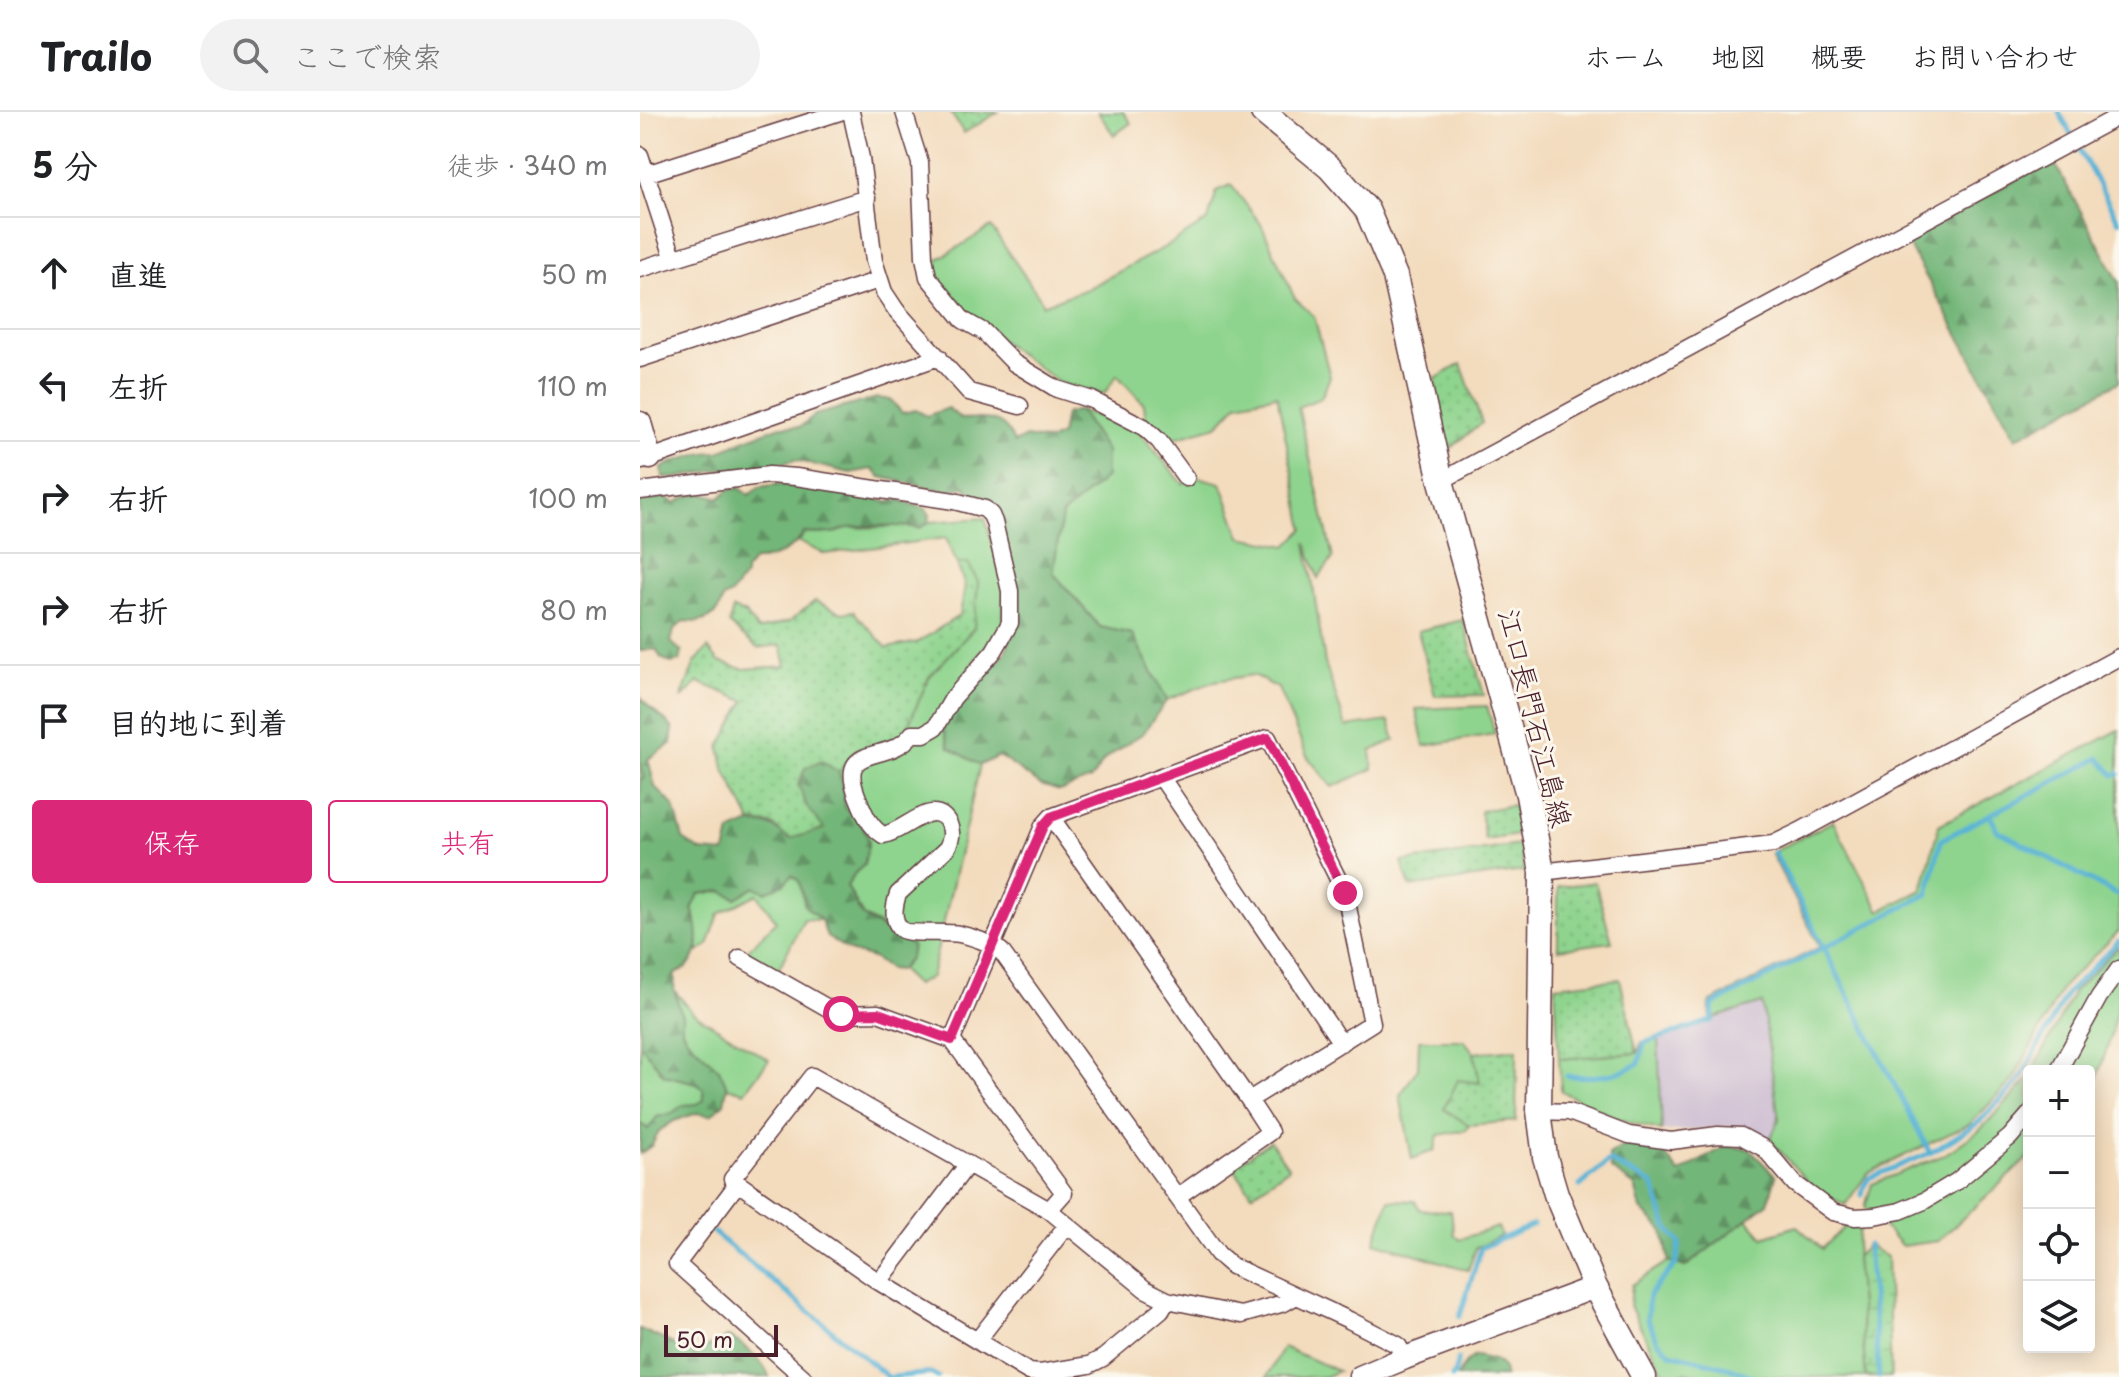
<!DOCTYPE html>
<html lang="ja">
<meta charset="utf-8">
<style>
:root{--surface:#fff;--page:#f2f2f2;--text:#202124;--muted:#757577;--line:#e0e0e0;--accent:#db2777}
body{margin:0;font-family:"Playpen Sans","Klee One",sans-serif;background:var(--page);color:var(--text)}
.controls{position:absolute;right:24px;bottom:24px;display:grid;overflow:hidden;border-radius:8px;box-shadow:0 4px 20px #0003}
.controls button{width:72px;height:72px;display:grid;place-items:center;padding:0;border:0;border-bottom:2px solid var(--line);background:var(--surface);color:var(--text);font:40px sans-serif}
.scale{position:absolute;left:24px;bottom:20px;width:114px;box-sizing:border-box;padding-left:8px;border:4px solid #4a1f2b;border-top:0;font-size:22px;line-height:28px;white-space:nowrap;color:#4a1f2b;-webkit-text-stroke:6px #fbf7ec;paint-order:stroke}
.stop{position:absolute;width:24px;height:24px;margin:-18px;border:6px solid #db2777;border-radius:50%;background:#fff}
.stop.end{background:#db2777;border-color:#fff;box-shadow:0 2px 8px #0008}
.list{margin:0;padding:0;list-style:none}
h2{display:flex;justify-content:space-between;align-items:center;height:104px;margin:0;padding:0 32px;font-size:34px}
h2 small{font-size:26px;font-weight:400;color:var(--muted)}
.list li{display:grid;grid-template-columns:52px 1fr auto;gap:24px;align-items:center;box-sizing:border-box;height:112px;padding:0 32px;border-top:2px solid var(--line)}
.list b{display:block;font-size:30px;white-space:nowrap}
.list em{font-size:26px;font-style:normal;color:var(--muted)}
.actions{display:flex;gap:16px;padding:24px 32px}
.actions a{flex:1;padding:18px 0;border:2px solid var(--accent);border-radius:8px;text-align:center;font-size:28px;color:var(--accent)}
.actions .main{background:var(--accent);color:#fff}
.icon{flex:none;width:44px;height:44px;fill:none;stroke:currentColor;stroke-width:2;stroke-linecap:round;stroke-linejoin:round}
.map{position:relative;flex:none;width:1479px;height:1265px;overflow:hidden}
header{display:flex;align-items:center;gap:48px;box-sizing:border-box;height:112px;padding:0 40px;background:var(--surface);border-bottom:2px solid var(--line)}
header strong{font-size:38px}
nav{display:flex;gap:44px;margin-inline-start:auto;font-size:28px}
.search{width:560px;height:72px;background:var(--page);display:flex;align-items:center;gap:20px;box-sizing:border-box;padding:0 28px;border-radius:44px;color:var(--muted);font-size:30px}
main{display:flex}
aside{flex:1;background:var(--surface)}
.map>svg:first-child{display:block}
</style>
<header>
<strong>Trailo</strong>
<div class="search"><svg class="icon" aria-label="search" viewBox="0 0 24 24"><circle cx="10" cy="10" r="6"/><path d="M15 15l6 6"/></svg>ここで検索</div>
<nav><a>ホーム</a><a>地図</a><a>概要</a><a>お問い合わせ</a></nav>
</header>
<main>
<aside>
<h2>5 分<small>徒歩 · 340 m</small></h2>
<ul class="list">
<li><svg class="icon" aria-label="ahead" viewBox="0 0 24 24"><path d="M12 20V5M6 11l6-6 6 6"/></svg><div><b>直進</b></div><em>50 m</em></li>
<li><svg class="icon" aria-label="left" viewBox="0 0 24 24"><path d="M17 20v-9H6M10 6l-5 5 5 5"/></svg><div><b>左折</b></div><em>110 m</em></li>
<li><svg class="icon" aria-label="right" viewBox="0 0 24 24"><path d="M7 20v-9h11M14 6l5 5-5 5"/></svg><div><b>右折</b></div><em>100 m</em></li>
<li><svg class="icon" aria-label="right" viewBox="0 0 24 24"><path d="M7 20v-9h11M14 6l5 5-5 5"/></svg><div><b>右折</b></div><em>80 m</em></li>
<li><svg class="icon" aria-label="arrive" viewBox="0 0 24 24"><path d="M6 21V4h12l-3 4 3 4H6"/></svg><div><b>目的地に到着</b></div></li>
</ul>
<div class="actions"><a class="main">保存</a><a>共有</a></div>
</aside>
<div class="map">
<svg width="1479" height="1265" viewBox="0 0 1479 1265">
<defs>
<pattern id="forest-firs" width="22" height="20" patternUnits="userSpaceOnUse" patternTransform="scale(2)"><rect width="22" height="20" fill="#73b679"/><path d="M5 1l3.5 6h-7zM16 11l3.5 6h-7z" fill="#609363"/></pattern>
<pattern id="wetland-marsh" width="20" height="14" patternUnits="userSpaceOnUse" patternTransform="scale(2)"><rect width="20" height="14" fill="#8fd48e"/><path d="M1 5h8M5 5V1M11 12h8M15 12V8" fill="none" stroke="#7db67b"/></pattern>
<pattern id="park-dots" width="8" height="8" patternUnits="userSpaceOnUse" patternTransform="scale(2)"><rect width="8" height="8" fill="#8fd48e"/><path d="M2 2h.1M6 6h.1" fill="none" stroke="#7db67b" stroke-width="1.8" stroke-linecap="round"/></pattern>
</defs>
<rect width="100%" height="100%" fill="#fbf7ec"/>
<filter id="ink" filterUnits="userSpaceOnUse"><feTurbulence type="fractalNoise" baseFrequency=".0125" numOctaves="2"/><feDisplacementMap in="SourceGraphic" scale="16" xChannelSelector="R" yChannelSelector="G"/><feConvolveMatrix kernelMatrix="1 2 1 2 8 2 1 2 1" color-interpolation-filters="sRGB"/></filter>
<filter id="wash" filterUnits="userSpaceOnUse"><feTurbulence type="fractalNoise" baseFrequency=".006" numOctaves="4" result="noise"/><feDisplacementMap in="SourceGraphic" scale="32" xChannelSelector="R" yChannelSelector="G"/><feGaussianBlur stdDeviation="1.8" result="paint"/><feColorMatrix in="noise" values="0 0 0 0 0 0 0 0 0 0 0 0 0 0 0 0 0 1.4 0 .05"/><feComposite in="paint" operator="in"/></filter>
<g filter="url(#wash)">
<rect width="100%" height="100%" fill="#f3dbbd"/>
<!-- industrial -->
<path fill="#cdbed2" d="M 1122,890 L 1139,1007 L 1130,1028 L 1098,1013 L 1052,1018 L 1022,1019 L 1018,925 Z"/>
<!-- grass -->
<path fill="#8fd48e" stroke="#6c7a5c" stroke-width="2" d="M 458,0 L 483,0 L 491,11 L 474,23 Z
M 591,73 L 621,112 L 655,187 L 674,204 L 690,265 L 681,286 L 658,295 L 693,446 L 678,466 L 666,430 L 685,551 L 706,615 L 749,609 L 755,628 L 731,639 L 733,657 L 692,675 L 667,644 L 638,576 L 613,563 L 575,569 L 527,588 L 492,522 L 460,515 L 413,461 L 422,403 L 466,365 L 466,339 L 439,298 L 496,316 L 543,372 L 554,364 L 581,371 L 601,425 L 647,434 L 664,417 L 637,283 L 598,291 L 577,314 L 528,328 L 506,311 L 504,292 L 477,263 L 464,282 L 421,272 L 325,202 L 300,171 L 294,150 L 351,115 L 402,189 L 402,193 L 447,177 L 529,133 L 568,108 L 577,79 Z
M 345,406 L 364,473 L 363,512 L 330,555 L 303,616 L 309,635 L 340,653 L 291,865 L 276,873 L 260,858 L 270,846 L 261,828 L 248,818 L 223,804 L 207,774 L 215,761 L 224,753 L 203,696 L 204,683 L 199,660 L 216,638 L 264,623 L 289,565 L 334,516 L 328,452 L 317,452 L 306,426 L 184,442 L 159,430 L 164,421 L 177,422 L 198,420 L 207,416 L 245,415 L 253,413 L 280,416 L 289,410 Z
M 847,594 L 855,622 L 784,634 L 776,597 Z
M 0,597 L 3,602 L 7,859 L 32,933 L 75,973 L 64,995 L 41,999 L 0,1035 Z
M 1479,618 L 1479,819 L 1423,874 L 1373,968 L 1330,1012 L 1228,1061 L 1205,1093 L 1173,1076 L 1130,1028 L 1139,1007 L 1122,891 L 1071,907 L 1069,891 L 1180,835 L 1131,741 L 1193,709 L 1240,799 L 1282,778 L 1299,713 Z
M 152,763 L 159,768 L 165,794 L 181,808 L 164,807 L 137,860 L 107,839 L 136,809 L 117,782 L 79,802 L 68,833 L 58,840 L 56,807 L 52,797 L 59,782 L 82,779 L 96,786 L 115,775 Z
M 1479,834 L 1479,888 L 1468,934 L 1449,989 L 1449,959 L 1393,959 L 1434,879 Z
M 34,878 L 53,901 L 129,948 L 104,980 L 87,975 L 79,957 L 47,927 L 42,918 L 42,904 Z
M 1018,925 L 1022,1019 L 975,1006 L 921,979 L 919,947 L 997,941 L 1002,930 Z
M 779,928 L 824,928 L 834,941 L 840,971 L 804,997 L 829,1013 L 826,1018 L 798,1023 L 795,1038 L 772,1047 L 760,983 L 778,956 Z
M 1389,967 L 1389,1045 L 1298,1129 L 1262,1134 L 1225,1095 L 1232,1072 L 1304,1043 L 1339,1019 Z
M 749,1088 L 775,1089 L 780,1098 L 811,1099 L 814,1123 L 820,1127 L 858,1115 L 861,1124 L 836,1136 L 828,1158 L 735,1130 Z
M 1107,1107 L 1123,1125 L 1157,1114 L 1182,1137 L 1206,1114 L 1219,1117 L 1216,1145 L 1226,1265 L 1066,1265 L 1046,1260 C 1035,1265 1032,1265 1022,1258 L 990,1194 L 992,1173 L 1029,1149 L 1045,1155 Z
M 643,1235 L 698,1259 L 684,1265 L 627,1265 Z"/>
<!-- forest -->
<path fill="url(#forest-firs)" stroke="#5e6a52" stroke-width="2" d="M 1413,48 L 1479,170 L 1479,270 L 1376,326 L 1265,127 Z
M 237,286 L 251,288 L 262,301 L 276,298 L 287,304 L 308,296 L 321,307 C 346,306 365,304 374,331 L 386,325 L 409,329 L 421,323 L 425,302 L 439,298 L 466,339 L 466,365 L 422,403 L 413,461 L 460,515 L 492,522 L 527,588 L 503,621 L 465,647 L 451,667 L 420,679 L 401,673 L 359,644 L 340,653 L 309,635 L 303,616 L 323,580 L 364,543 L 373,520 L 361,411 L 354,391 L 337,386 L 325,375 L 306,379 L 241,365 L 232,357 L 210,361 L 155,348 L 123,357 L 83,357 L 35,366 L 23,365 L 22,356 L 33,350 L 64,341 L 79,340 L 103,328 L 141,314 L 160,315 L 175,303 Z
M 140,372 L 165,376 L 190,377 L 230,384 L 245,390 L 259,388 L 286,397 L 290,403 L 289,410 L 280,416 C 260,413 230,413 209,416 C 204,417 202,418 197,420 C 186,422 175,422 164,421 C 156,436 131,449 114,448 L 105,459 L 105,464 L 91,482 L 83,486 C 78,506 63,512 44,509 L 34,518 L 31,530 L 42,540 L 40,549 L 31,551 L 21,546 L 16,537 L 0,539 L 0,391 L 24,385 L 36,391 C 51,380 63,380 80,386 L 89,377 L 100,376 L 109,383 L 119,375 Z
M 0,584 C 9,599 22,602 33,617 L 31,632 L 8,647 L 15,675 L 34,694 L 43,727 L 61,739 L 85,741 L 90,720 C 118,706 125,707 149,727 L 183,717 L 167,695 L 158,673 L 165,656 L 182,649 L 199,660 L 204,683 L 204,696 L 219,706 L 229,729 L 224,753 L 215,761 L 207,774 C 212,783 216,795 222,803 C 226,808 265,830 272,833 L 270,846 L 260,858 L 249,857 L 233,846 L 212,840 L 187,825 L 181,808 L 165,794 L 159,769 L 152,763 L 144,772 L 126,780 L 115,775 L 96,786 L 82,779 L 59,782 L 52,797 C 59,815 62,841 47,855 C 43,858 39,860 35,862 L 34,878 L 42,904 L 42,918 L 47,927 L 79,957 L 87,975 L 84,991 L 71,1003 L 57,1001 L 34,1009 L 19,1019 L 12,1033 L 0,1042 L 0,1011 L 8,1017 L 17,1005 L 32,1001 L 43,993 L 57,992 L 64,988 L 63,977 L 56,971 L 24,963 L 0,932 L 0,668 L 4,666 L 0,649 Z
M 986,1032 L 1023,1040 L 1039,1061 L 1086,1034 L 1109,1037 L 1136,1064 L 1128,1091 L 1045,1155 L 1029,1149 L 1023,1119 L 1001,1097 L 995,1074 L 971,1057 L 969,1043 Z
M 0,1217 L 55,1242 L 87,1225 C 101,1229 126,1251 129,1265 L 0,1265 Z
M 836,1244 C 849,1246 866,1249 865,1265 L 817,1265 C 822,1255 826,1248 836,1244 Z"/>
<!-- wetland -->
<path fill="url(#wetland-marsh)" stroke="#6c7a5c" stroke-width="2" d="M 1228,1133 L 1247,1145 L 1251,1265 L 1226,1265 L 1216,1145 Z"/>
<!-- park -->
<path fill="url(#park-dots)" stroke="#6c7a5c" stroke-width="2" d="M 310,0 L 358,0 L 324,21 Z
M 821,252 L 842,311 L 808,338 L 795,267 Z
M 328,451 L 338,470 L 334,516 L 289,565 L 264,623 L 216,638 L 199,660 L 182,649 L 165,656 L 158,673 L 167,695 L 184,717 L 149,727 L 131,712 L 111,710 L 84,656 L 80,635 L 105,589 L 58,570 L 41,587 L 55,550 L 68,536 L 79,550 L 103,557 L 146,554 L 141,533 L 117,536 L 89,512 L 93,497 L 106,502 L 118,518 L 150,509 L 175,489 L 202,501 L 213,499 L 247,536 L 278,530 L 320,503 L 325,474 L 317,452 Z
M 823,508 L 844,583 L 795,584 L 778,519 Z
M 874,693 L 878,723 L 845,728 L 840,699 Z
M 880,733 L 884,759 L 770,775 L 762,750 Z
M 955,770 L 972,830 L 918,837 L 918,775 Z
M 980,867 L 997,941 L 919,947 L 915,874 Z
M 877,937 L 876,1009 L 829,1013 L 804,997 L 818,968 L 840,971 L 834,941 Z
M 630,1029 L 649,1056 L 612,1082 L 593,1055 Z"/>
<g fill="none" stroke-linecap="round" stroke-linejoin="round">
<!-- stream -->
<path stroke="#59b3d6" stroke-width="5" d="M 1419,0 L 1479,110
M 1350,703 L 1357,718 L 1479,784
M 1134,740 L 1290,1041
M 927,964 C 951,966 978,965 999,951 L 1004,931 L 1073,908 L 1072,893 L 1288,782 L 1301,728 L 1459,646 L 1474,663 L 1479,662
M 940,1074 L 969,1049 L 1013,1072 L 1027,1115 L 1040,1131 L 1036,1152 L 1009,1183 L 1007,1207 L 1018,1229 L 1030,1241 L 1091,1256 L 1113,1265
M 1222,1083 L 1224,1074 L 1229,1066 L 1290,1041 L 1337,1012 L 1379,969 L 1427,881 L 1479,829
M 73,1120 L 248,1265
M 1228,1133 L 1239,1265
M 820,1204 L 841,1136 L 893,1113
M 252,1265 L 291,1261 L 298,1265
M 812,1265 L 814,1263 L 818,1247"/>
</g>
</g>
<g filter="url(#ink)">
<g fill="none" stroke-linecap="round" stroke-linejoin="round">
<!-- minor casing -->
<g stroke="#633b41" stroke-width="19">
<path id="minor" d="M 211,0 L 221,46 L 234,149 L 244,180 L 256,198 L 329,280 L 380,294
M 264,0 L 280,51 L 284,145 L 288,165 L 323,208 L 344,220 L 374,251 L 417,277 L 452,288 L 504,315 L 519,329 L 546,366
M 0,43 L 33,145
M 6,62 L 200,0
M 0,157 L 227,86
M 0,247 L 239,168
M 2,349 L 299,245
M 801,369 L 1479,4
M 0,379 L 129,363 L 156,365 L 314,389 L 345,397 L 351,403 L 354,410 L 370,479 L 370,511 L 354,539 L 313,586 L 296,615 L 284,622 L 272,622 C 249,654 195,628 218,686 C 224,701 229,714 243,723 C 265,720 293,683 309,712 C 313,721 311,728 307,736 L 258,782 C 254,794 251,809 262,818 C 267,822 308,820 319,822 C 334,825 349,831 361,839 L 578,1142 L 592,1154 L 709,1208 L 758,1233 L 765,1246
M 521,665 L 701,931
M 411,705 L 609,988
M 902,760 L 1133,732 L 1160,719 L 1479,545
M 100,846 L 193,899 L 201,902 L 238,901 L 312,928
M 1418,959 L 1459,885 L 1479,857
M 899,999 L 929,1000 L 989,1023 L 1031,1029 L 1078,1023 L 1101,1024 L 1125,1037 L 1155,1072 L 1193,1100 L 1215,1105 L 1234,1104 L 1260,1099 L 1284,1089 L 1317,1069 L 1370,1025 L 1389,1003
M 98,1071 L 37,1152 L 163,1265
M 409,1098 L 424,1081 L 312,928 L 403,714 L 411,705 L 628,626 L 705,781 L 732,911 L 609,988 L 630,1020 L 537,1085
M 239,1170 L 328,1052
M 527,1188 L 521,1198 L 463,1246 L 449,1253 L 400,1261 L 389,1260 L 239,1170 L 92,1067 L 172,964 L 409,1098 L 505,1177 L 527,1188 L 601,1203 L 644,1191 L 656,1184
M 337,1229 L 427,1113"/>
</g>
<!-- tertiary casing -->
<g stroke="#633b41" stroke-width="25">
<path id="tertiary" d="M 0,311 L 10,346
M 720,1265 L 765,1246 L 955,1175"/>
</g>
<!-- secondary casing -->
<g stroke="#633b41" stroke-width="27">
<path id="secondary" d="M 623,0 L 690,56 L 727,98 L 755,164 L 801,369 L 888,683 L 902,760 L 899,999 L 905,1045 L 916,1082 L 955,1175 L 1004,1265"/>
</g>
<!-- minor -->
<use href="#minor" stroke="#fff" stroke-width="16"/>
<!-- tertiary -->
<use href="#tertiary" stroke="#fff" stroke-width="22"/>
<!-- secondary -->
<use href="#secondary" stroke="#fff" stroke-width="24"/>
</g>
</g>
<g fill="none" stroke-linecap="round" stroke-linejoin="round" filter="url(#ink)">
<!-- route -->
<path stroke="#db2777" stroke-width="10" d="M 201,902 L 238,901 L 312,928 L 403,714 L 411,705 L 628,626 L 705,781"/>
</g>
<g text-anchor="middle" stroke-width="6" stroke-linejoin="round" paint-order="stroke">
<!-- street labels -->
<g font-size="28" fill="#4a1f2b" stroke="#fbf7ec">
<text transform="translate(895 606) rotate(76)" y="10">江口長門石江島線</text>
</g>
</g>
</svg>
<div class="controls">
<button>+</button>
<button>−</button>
<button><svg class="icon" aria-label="locate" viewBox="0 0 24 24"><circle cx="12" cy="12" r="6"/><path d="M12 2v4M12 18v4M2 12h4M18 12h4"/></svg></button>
<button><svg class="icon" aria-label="layers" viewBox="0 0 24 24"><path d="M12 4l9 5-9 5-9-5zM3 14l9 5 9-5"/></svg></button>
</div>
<div class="scale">50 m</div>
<div class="stop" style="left:201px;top:902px"></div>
<div class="stop end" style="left:705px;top:781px"></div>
</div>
</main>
